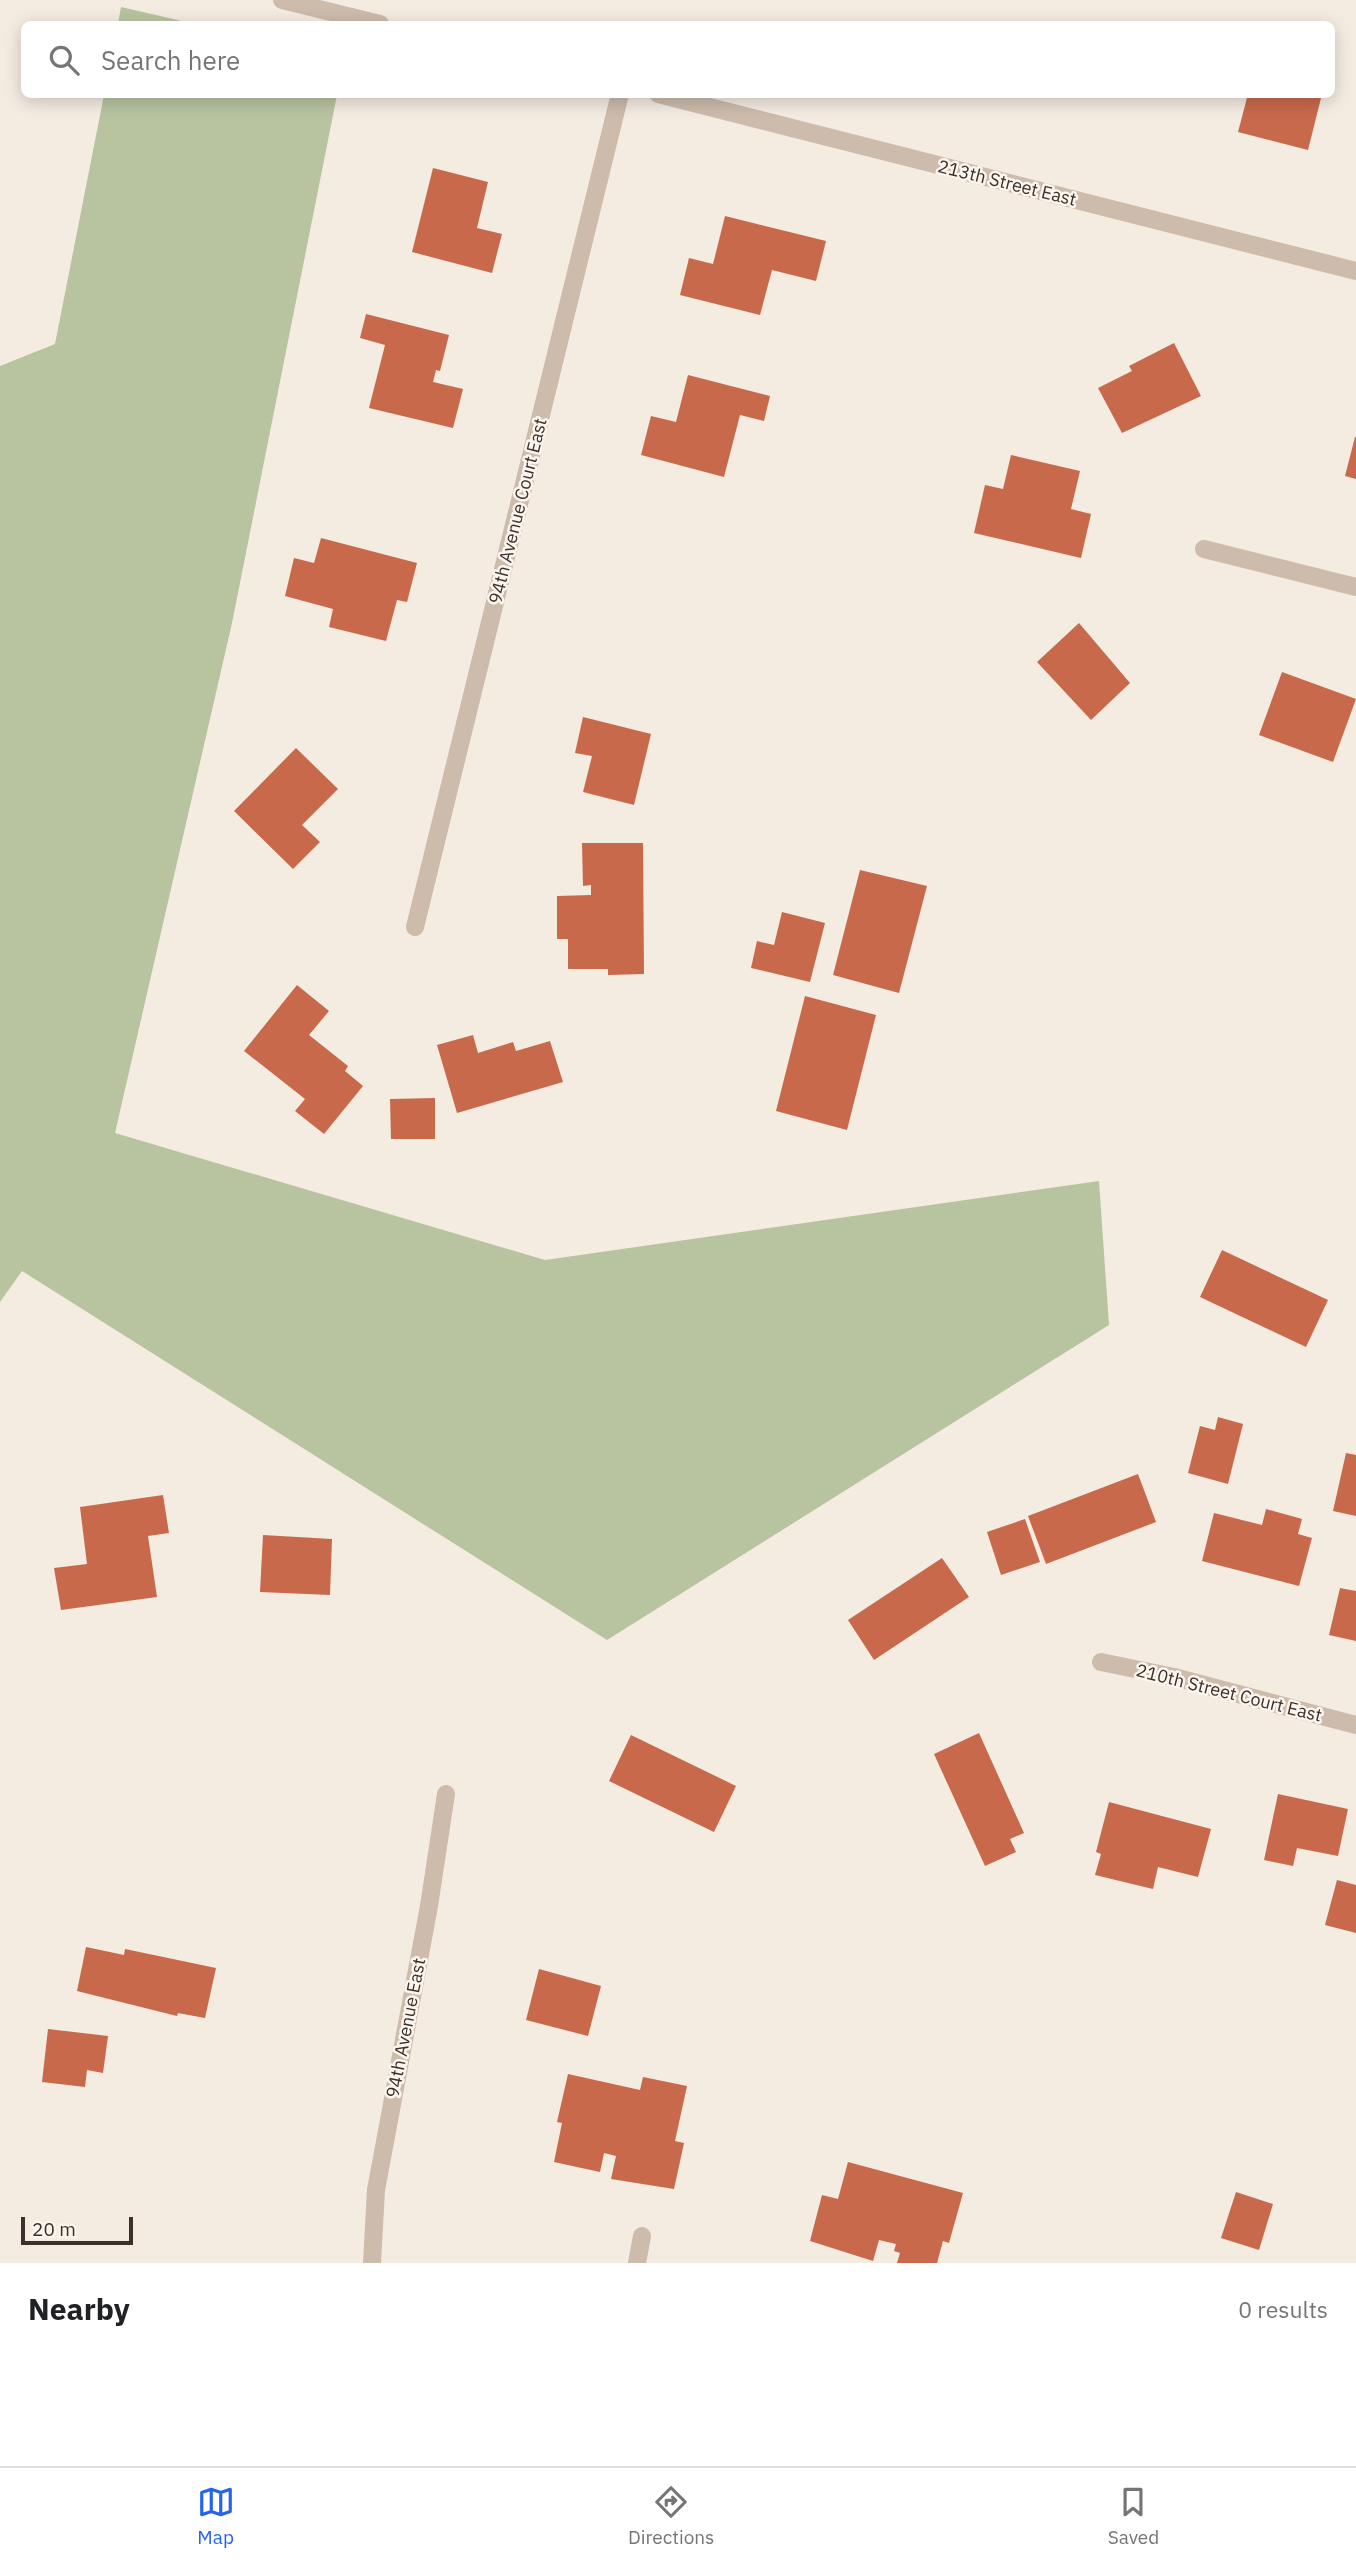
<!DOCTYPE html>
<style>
:root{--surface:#fff;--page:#f2f2f2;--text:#202124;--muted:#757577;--line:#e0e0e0;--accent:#2563eb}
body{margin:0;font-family:"IBM Plex Sans",sans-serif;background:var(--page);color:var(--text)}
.scale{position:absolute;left:21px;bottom:18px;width:112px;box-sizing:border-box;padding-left:7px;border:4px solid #3b302b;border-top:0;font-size:19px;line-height:24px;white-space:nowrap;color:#3b302b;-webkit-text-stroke:5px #fbf5ee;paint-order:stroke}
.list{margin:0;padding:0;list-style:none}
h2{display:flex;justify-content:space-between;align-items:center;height:91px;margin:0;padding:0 28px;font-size:30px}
h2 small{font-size:23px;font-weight:400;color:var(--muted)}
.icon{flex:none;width:38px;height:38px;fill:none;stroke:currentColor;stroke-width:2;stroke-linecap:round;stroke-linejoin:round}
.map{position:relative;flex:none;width:1356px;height:2263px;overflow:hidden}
.search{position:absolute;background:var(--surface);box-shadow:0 4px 18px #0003;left:21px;right:21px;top:21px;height:77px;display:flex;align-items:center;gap:18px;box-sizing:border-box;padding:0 24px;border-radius:10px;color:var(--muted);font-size:26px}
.sheet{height:203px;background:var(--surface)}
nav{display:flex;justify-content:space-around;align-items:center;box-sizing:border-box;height:98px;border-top:2px solid var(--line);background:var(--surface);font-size:19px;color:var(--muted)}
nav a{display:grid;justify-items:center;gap:4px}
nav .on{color:var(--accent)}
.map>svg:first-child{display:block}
</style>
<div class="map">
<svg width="1356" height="2263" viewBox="0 0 1356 2263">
<rect width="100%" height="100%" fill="#f4ebe1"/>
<!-- green -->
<path fill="#b8c4a0" d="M 121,7 L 195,24 L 118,24 Z
M 104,95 L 337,95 L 232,623 L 115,1133 L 545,1260 L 1099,1181 L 1109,1325 L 607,1640 L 22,1271 L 0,1302 L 0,366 L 55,344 Z"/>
<!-- building -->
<path fill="#c8694b" d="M 1248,94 L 1322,94 L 1308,150 L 1238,132 Z
M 433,168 L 488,182 L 477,228 L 502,234 L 492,273 L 412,252 Z
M 725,216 L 826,241 L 816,281 L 772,270 L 760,315 L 680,295 L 689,258 L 713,264 Z
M 366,314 L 449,335 L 440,371 L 436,370 L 433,382 L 463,389 L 453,428 L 369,408 L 385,345 L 360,338 Z
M 1174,343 L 1201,396 L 1122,433 L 1098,388 L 1132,371 L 1129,366 Z
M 688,375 L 770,396 L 764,421 L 740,415 L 724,477 L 641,455 L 651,416 L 676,422 Z
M 1355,437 L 1356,437 L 1356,479 L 1345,476 Z
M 1011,455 L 1080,471 L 1071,509 L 1091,514 L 1081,558 L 974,533 L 985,485 L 1003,489 Z
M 321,538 L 417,563 L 407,602 L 397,600 L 386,641 L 329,627 L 333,609 L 285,596 L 294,558 L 314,563 Z
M 1079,623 L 1130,683 L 1091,720 L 1037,662 Z
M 1282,672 L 1356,699 L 1333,762 L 1259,735 Z
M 583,717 L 651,734 L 634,805 L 583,792 L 592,756 L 575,753 Z
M 296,748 L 338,789 L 302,825 L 320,842 L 293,869 L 234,811 Z
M 582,843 L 643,843 L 644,974 L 608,975 L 608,969 L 568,969 L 568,939 L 557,939 L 557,896 L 591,895 L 591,885 L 583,886 Z
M 860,870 L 927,886 L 899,993 L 833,975 Z
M 782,912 L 825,923 L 810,982 L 751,968 L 757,941 L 774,945 Z
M 297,985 L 329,1011 L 309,1035 L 348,1066 L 345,1071 L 363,1086 L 324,1134 L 295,1111 L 305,1099 L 244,1051 Z
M 805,996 L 876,1015 L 847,1130 L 776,1111 Z
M 473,1035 L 478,1053 L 513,1042 L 516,1051 L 550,1041 L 563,1082 L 457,1113 L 437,1045 Z
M 435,1098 L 435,1139 L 391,1139 L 390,1099 Z
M 1222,1250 L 1328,1300 L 1306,1347 L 1200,1297 Z
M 1218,1417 L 1243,1424 L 1228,1484 L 1188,1473 L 1200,1426 L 1215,1430 Z
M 1346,1453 L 1356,1455 L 1356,1516 L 1333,1511 Z
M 1138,1474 L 1156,1522 L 1046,1564 L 1028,1516 Z
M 163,1495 L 169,1533 L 148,1536 L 157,1597 L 61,1610 L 54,1568 L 87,1564 L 80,1507 Z
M 1266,1509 L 1302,1519 L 1298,1534 L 1312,1538 L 1299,1586 L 1202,1561 L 1214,1513 L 1262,1525 Z
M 1025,1519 L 1040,1562 L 1001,1575 L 987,1532 Z
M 263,1535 L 332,1539 L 330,1595 L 260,1592 Z
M 942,1558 L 969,1597 L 874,1660 L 848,1620 Z
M 1340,1588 L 1356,1591 L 1356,1641 L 1329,1635 Z
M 979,1733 L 1024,1833 L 1010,1839 L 1016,1852 L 985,1866 L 934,1754 Z
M 631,1735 L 736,1786 L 714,1832 L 609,1781 Z
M 1278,1794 L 1348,1809 L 1338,1856 L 1297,1848 L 1293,1866 L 1264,1860 Z
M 1109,1802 L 1211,1829 L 1198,1877 L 1158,1867 L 1153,1889 L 1095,1875 L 1101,1854 L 1096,1852 Z
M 1337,1880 L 1356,1885 L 1356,1933 L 1325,1925 Z
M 86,1947 L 124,1955 L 125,1949 L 216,1968 L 205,2018 L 178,2013 L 177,2016 L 77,1991 Z
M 539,1969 L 601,1986 L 588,2036 L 526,2020 Z
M 48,2029 L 108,2036 L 103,2073 L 87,2070 L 85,2087 L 42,2082 Z
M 568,2074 L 640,2090 L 643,2077 L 687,2086 L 675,2141 L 684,2143 L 674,2189 L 611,2179 L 616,2156 L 604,2153 L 600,2172 L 554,2162 L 562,2123 L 557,2122 Z
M 848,2162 L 963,2193 L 949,2243 L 943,2241 L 937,2263 L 897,2263 L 900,2253 L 894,2251 L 896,2244 L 879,2240 L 873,2261 L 810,2241 L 822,2195 L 838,2199 Z
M 1236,2192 L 1273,2204 L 1259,2250 L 1221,2238 Z"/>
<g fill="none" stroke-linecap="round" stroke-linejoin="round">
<!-- minor -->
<path stroke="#cdbbac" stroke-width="18" d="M 282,0 L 380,24
M 658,94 L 1356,271
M 1204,549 L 1356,587
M 415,927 L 620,94
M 1101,1662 L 1174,1677 L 1356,1725
M 372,2263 L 376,2190 L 429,1906 L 446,1794
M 637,2263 L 642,2236"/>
</g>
<g text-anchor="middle" stroke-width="5" stroke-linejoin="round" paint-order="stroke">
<!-- street labels -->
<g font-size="18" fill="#3b302b" stroke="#fbf5ee">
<text transform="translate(1007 183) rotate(14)" y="6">213th Street East</text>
<text transform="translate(518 511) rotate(-76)" y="6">94th Avenue Court East</text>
<text transform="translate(1229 1693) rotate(14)" y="6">210th Street Court East</text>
<text transform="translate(406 2028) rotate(-79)" y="6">94th Avenue East</text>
</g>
</g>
</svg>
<div class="scale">20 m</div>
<div class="search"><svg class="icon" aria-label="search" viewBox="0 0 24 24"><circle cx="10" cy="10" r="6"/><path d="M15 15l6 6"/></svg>Search here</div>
</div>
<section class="sheet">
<h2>Nearby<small>0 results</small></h2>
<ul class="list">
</ul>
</section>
<nav>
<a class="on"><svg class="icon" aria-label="map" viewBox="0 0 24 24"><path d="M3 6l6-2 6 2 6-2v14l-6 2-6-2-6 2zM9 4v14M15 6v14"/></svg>Map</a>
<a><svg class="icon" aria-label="directions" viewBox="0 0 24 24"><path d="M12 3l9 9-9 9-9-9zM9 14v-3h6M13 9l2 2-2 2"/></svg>Directions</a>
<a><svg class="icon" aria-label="saved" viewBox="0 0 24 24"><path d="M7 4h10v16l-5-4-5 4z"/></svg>Saved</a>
</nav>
